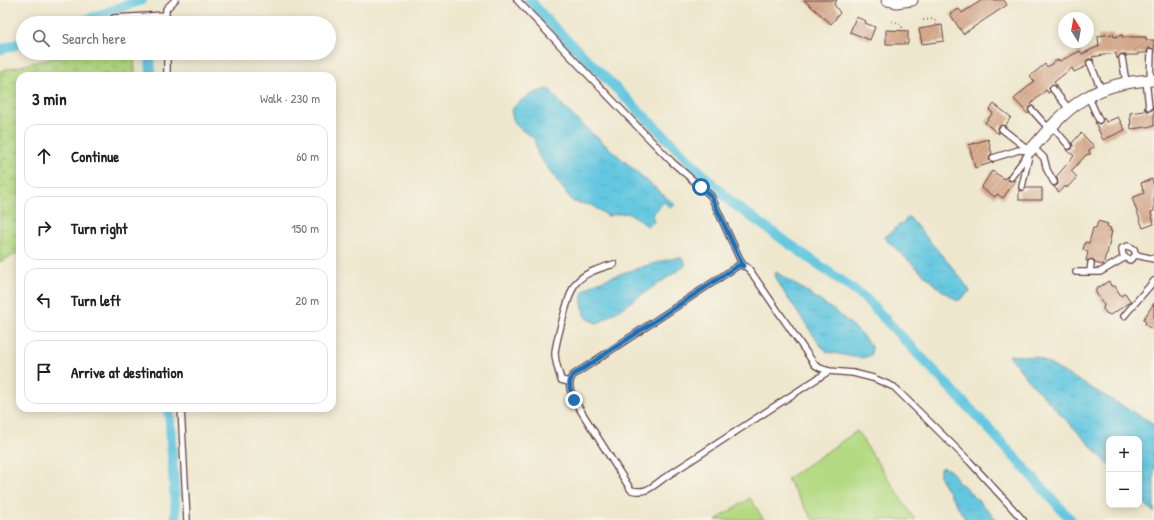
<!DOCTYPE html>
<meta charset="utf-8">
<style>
:root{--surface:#fff;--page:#f6f6f6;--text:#202124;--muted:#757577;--line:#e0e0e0}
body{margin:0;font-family:"Patrick Hand",sans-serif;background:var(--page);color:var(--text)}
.controls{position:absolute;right:12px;bottom:12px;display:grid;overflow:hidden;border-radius:8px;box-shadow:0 2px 10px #0003}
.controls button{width:36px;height:36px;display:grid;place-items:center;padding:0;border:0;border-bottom:1px solid var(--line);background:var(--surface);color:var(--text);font:20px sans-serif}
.compass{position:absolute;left:1058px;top:12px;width:36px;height:36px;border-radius:50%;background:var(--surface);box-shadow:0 2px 10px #0003;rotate:349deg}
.stop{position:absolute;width:12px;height:12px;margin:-9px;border:3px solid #1f6fb2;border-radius:50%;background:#fff}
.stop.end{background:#1f6fb2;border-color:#fff;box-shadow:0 1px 4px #0008}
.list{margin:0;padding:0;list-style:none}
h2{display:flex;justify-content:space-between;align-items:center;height:52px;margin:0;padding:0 16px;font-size:17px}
h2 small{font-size:13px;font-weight:400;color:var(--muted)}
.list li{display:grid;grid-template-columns:26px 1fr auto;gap:12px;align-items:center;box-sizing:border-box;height:64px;margin:0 8px 8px;padding:0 8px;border:1px solid var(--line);border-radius:12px}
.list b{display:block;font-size:15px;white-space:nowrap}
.list em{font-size:13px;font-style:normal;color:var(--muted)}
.icon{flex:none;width:22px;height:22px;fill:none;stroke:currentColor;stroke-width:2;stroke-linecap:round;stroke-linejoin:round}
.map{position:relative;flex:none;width:1154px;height:520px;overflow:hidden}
.search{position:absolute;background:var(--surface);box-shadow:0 2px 10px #0003;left:16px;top:16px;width:320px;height:44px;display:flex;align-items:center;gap:10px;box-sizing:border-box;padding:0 14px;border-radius:22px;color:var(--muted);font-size:15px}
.panel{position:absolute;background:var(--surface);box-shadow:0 2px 10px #0003;left:16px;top:72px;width:320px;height:340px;border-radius:12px}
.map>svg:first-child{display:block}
</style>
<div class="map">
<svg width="1154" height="520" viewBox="0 0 1154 520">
<defs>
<pattern id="wetland-marsh" width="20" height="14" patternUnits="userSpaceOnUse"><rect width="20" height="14" fill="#b3da83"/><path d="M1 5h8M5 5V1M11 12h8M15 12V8" fill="none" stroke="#9bbb71"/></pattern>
<pattern id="water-ripples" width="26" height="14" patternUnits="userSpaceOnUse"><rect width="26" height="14" fill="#63c7e0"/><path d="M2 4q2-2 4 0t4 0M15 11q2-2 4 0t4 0" fill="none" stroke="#57aac0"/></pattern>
<pattern id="building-hatch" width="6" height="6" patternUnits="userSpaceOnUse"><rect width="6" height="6" fill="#d8ab8d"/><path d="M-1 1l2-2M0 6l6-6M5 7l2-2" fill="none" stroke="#b18b73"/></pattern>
</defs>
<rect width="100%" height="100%" fill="#f7f3e8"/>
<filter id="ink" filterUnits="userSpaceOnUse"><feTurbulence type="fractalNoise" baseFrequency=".025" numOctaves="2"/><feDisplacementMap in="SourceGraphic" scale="8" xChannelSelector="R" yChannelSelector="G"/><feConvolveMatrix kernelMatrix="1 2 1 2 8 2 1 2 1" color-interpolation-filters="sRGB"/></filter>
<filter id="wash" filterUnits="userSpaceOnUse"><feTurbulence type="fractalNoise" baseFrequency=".012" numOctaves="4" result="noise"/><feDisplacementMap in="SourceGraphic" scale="16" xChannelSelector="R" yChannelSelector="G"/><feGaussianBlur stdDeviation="0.9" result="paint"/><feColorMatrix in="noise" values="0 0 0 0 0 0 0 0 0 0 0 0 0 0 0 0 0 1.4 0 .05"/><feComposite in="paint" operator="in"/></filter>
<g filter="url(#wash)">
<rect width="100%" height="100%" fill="#eee7cd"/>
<!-- wetland -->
<path fill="url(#wetland-marsh)" stroke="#7e7c57" d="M 74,53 L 134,53 L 135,76 L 20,76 L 20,252 L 0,262 L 0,71 Z"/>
<!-- park -->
<path fill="#b3da83" stroke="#7e7c57" d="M 857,431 L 915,520 L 813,520 L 787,479 Z
M 750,498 L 764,520 L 716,520 Z"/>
<!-- water -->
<path fill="url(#water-ripples)" stroke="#567386" d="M 549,89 L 564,107 L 579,122 L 675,205 L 671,208 L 664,202 L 652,215 L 654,222 L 647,226 C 630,212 630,211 608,216 L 591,205 L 573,202 L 538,155 L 534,138 C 521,130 513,126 511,110 C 522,98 533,92 549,89 Z
M 909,217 L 957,273 L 970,291 L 958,301 L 940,289 L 884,238 Z
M 675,258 L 682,258 L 685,262 L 685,266 L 602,321 L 596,323 L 587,319 C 584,311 579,299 583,292 C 589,281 661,261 675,258 Z
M 776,272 C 806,292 853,318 872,348 L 871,355 L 866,357 L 860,358 L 827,352 L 820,345 L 785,294 L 775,276 Z
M 1009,355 L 1037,357 L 1154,424 L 1154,513 L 1139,497 L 1139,439 L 1109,439 L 1109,465 L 1030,382 Z
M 943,467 C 950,469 957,476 958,483 L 963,485 L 997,520 L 966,520 L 940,478 L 940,469 Z"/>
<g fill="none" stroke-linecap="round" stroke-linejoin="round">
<!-- canal -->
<path stroke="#63c7e0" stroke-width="10" d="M 530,0 L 545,18 L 732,203 L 865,298 L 991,431 L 1071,520
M 149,22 L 149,23
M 77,23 L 142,0
M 0,50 L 23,42
M 150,53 L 151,76
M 169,408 L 176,520"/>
</g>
<g id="blocks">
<!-- building -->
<path fill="url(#building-hatch)" d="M 804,0 L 837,0 L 834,4 L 840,13 L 831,24 Z
M 982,0 L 1004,0 L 1007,5 L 963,34 L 950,14 L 959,9 L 962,13 Z
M 856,17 L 866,21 L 865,23 L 875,27 L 870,40 L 850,32 Z
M 942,25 L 944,41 L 922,44 L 919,29 Z
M 886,30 L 908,31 L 908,44 L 886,44 Z
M 1113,34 L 1114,37 L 1122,35 L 1122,37 L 1146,37 L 1146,40 L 1154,40 L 1154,49 L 1149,48 L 1146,53 L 1138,53 L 1138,55 L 1126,55 L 1126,57 L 1124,54 L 1121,54 L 1117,59 L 1116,53 L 1092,57 L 1094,61 L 1091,59 L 1088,59 L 1086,62 L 1087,66 L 1074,72 L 1072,68 L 1054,82 L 1057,86 L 1051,85 L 1049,88 L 1050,92 L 1048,93 L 1046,90 L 1031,104 L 1033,106 L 1029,107 L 1028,110 L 1029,113 L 1028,114 L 1014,99 L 1034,81 L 1030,76 L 1045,64 L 1047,67 L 1057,60 L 1060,61 L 1080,51 L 1082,54 L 1099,46 L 1098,36 Z
M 994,104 L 1011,117 L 1005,126 L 1001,125 L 998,127 L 999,134 L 985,123 L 993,113 L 989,110 Z
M 1153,106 L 1154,106 L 1154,126 L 1131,129 L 1130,113 L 1144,111 L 1145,107 L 1147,111 L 1150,111 L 1153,109 Z
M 1118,117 L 1125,130 L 1103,140 L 1095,122 L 1100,124 L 1104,118 L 1106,122 Z
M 1081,133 L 1094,146 L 1089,150 L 1090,154 L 1086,155 L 1071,171 L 1077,177 L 1067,188 L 1066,186 L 1059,192 L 1053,186 L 1056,186 L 1058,184 L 1057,178 L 1056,177 L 1074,156 L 1067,150 L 1072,149 L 1073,146 L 1072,143 Z
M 988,139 L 992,154 L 990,155 L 989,159 L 990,161 L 994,162 L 975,168 L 969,145 Z
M 992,171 L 1005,179 L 1007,176 L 1009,181 L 1016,180 L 1003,198 L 997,194 L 995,197 L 981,188 Z
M 1152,179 L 1154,186 L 1154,211 L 1151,212 L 1154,224 L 1143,228 L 1132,198 L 1144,193 L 1141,183 Z
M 1026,188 L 1042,188 L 1042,200 L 1019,200 L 1019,190 L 1023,191 Z
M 1098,221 L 1108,224 L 1107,227 L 1111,228 L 1110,231 L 1112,231 L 1107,254 L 1106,254 L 1103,265 L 1095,263 L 1095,261 L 1092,259 L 1086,261 L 1088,252 L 1083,250 L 1085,242 L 1089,243 L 1093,228 L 1096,228 Z
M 1109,281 L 1111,286 L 1115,286 L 1121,296 L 1125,293 L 1131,302 L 1110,315 L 1106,313 L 1103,309 L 1104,305 L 1096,293 L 1096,289 Z
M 1154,303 L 1154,330 L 1145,325 L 1146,322 L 1143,320 Z"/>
</g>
</g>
<g filter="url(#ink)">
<use href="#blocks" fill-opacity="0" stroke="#633d43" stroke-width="1"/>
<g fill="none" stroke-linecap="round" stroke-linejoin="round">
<!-- service casing -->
<g stroke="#633d43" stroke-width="8">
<path id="service" d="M 517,0 L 635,124 L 672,162 L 711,196 L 743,266
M 114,18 L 165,15
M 166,23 L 166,9 L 175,0
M 167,53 L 167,76
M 1122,58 L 1126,82
M 1090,63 L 1101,89
M 1146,80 L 1149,107
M 1150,80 L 1151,52
M 1053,89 L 1069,109
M 1088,96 L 1099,120
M 1032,110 L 1049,129
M 1052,126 L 1069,146
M 1002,129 L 1030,151
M 1033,147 L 1044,158 L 1047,170 L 1054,182
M 993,158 L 1019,150 L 1030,151
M 1011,177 L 1029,153
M 1022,187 L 1030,151
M 1128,246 L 1134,249 L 1136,255 L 1130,260 C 1123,257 1122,255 1122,248 Z
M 1136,255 L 1154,259
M 1076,272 L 1100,272 L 1124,258
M 1090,272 L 1091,263
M 1124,316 L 1154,281
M 829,371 L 664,478 C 652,487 646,494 631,490 L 574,400 C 571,391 567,385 572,376 L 739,265 L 745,266 L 749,269 L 815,365 L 820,368 L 829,371 L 853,373 L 873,378 L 894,387 L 970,462 L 1023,520
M 569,382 L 561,380 C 559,372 555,362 555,353 C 556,342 569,291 576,283 C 585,272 601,268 614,264
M 181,408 L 187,520"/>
</g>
<!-- minor casing -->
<g stroke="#633d43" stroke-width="13">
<path id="minor" d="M 887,0 L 896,2 L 912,0
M 1030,151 C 1068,106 1092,82 1154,80"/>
</g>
<!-- path -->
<path stroke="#633d43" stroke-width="1.5" stroke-dasharray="1 3" stroke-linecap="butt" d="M 923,20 L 934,19 L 936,21 L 936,26
M 892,21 L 899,23 L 902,27 L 901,31"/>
<!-- service -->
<use href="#service" stroke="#fff" stroke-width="5.5"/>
<!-- minor -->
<use href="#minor" stroke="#fff" stroke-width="11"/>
</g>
</g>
<g fill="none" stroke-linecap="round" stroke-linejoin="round" filter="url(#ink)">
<!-- route -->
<path stroke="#1f6fb2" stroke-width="5" d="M 574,400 C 571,391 567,385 572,376 L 739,265 L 743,266 L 711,196 L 701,187"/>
</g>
</svg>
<div class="controls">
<button>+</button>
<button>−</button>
</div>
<svg class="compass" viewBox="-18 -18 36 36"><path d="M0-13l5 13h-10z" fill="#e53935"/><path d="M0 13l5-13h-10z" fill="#757577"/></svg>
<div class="stop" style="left:701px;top:187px"></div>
<div class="stop end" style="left:574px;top:400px"></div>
<div class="search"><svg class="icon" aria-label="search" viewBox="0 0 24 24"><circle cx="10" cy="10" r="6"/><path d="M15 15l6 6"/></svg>Search here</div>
<section class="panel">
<h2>3 min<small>Walk · 230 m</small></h2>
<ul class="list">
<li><svg class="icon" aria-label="ahead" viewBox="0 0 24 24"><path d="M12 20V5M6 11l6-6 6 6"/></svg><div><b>Continue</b></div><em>60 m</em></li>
<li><svg class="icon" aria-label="right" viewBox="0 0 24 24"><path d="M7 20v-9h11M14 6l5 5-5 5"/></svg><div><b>Turn right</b></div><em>150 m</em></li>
<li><svg class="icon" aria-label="left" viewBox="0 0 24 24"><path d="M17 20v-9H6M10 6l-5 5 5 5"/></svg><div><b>Turn left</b></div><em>20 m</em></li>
<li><svg class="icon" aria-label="arrive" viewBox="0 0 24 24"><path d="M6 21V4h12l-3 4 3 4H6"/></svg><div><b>Arrive at destination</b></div></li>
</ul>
</section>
</div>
